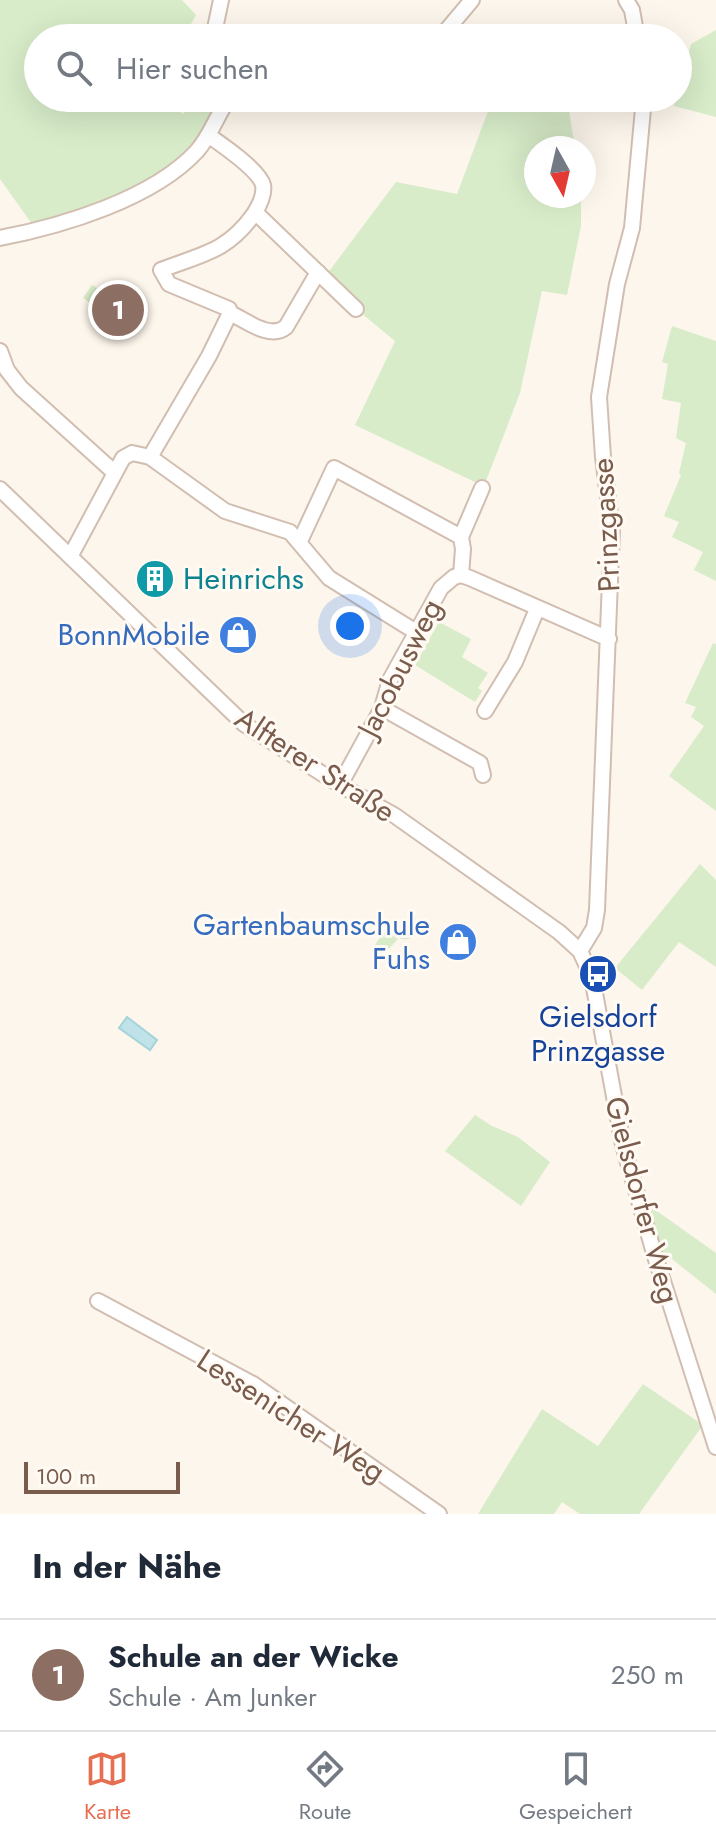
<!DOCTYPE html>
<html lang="de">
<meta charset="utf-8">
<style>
:root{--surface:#fff;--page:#f6f6f7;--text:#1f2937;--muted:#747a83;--line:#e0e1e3;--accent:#e76f51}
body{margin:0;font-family:Jost,sans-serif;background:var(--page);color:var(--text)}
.compass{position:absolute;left:524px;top:136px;width:72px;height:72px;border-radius:50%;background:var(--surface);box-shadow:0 8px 32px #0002;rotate:172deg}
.scale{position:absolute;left:24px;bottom:20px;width:156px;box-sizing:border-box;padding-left:8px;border:4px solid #7a5c4d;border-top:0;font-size:22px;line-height:28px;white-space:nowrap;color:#7a5c4d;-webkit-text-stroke:6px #fffaf3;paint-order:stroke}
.you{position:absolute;left:350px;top:626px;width:28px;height:28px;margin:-20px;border:6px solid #fff;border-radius:50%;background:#1a73e8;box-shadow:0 0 0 12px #1a73e833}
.badge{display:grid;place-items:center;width:52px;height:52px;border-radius:50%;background:var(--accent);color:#fff;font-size:26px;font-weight:700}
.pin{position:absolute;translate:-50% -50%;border:4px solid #fff;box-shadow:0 2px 8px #0006}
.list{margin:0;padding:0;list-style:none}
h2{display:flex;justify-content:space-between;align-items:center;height:104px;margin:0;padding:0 32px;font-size:34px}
h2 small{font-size:26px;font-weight:400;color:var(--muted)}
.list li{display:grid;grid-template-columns:52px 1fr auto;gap:24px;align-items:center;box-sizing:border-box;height:112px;padding:0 32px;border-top:2px solid var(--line)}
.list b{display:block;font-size:30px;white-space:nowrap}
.list p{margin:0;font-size:26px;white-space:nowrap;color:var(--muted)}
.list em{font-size:26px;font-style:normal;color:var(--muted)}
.icon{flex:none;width:44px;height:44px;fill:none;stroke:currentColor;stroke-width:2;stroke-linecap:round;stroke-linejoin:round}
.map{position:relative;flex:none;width:716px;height:1514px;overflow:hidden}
.search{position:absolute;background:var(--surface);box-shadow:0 8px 32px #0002;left:24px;right:24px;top:24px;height:88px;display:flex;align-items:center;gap:20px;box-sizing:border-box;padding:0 28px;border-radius:44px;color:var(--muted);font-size:30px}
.sheet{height:216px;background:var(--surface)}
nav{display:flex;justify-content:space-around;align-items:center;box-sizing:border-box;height:112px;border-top:2px solid var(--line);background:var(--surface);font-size:22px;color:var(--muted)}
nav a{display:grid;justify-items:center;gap:4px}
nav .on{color:var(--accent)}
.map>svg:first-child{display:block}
</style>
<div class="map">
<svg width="716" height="1514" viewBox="0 0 716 1514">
<rect width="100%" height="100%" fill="#fdf6ec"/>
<!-- green -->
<path fill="#d8ecc9" d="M 0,0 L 182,0 L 196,15 L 187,31 L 183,29 L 181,32 L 171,26 L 163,38 L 38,38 L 38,98 L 158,98 L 183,114 L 197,98 L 210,112 C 206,166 78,214 32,224 L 0,179 Z
M 716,30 L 716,117 L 674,106 L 691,44 Z
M 493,98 L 567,98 L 575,148 L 536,148 L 536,196 L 581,196 L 581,226 L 567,295 L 542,291 L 520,393 L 486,481 L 479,484 L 355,425 L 395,341 L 361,313 L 363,309 L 327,274 L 396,182 L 457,194 Z
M 92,285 L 116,301 L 106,314 L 83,298 Z
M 672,326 L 716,341 L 716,581 L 694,570 L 703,552 L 672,537 L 679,522 L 664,516 L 681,475 L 679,473 L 686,443 L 676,438 L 681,403 L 662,399 L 668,364 L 662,362 Z
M 439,622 L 471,639 L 462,657 L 488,673 L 478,688 L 482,691 L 475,702 L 415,665 Z
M 713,643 L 716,644 L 716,811 L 669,776 L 704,726 L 691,717 L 696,707 L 685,703 Z
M 700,864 L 716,880 L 716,967 L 679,942 L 642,990 L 615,968 Z
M 413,913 L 415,914 L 416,921 L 423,931 C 415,936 408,942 399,938 Z
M 385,930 L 398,939 L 383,955 L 373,948 Z
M 475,1115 L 492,1126 L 518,1137 L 550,1162 L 521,1206 L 445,1151 Z
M 647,1204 L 716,1253 L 716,1294 L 662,1251 Z
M 643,1384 L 703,1425 L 639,1514 L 580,1514 L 562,1502 L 554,1514 L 478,1514 L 542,1409 L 598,1446 Z"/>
<!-- water -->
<path fill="#bfe3e8" stroke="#a5d3da" stroke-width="2" d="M 127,1017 L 157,1040 L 150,1050 L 119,1028 Z"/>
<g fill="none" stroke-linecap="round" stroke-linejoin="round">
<!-- minor casing -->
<g stroke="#d1beb0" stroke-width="18">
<path id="minor" d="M 626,0 L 632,10 L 637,38
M 213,38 L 221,0
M 440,38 L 472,0
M 208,135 C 221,144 259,170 263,185 C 265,195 259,206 254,214 C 227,252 202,254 161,270 L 169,284 L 229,309 L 230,313
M 255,212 L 356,309
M 0,238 C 62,226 153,199 197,151 C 211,135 217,115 229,98
M 0,351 L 7,370 L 21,388 L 115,473
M 150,457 L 225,511 L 290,532 L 329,578 L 416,632
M 0,489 L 244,724 L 340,785 L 394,815 L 559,932 L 580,951 L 592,977 L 623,1145 L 654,1253 L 716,1447
M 300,541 L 334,468 L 461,537
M 71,555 L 123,458 L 132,453 L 150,457 L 209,356 L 230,313 C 247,321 270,340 286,327 L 318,272
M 461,575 L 463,549 L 461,537 L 482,488
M 382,708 L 480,763 L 483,775
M 485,711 L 515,662 L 537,609
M 340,785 L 382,708 L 390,680 L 441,588 L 454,577 L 461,575 L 470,578 L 609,639
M 580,951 L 594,928 L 597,910 L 612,530 L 603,457 L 599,397 L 617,284 L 632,228 L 644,98
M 98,1301 L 253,1384 L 439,1514"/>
</g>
<!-- minor -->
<use href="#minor" stroke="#fff" stroke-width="14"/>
</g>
<!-- icons -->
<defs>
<g id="building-disc" transform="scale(2)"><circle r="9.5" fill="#0f9aa8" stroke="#fffaf3"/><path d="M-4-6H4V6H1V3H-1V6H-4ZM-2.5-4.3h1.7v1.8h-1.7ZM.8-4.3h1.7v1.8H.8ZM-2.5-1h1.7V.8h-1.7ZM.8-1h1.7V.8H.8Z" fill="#fff"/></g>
<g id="shop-disc" transform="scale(2)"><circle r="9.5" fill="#3f7fe0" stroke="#fffaf3"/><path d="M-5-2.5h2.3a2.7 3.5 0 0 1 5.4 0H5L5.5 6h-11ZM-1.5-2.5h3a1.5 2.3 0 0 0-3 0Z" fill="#fff"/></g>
<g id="bus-disc" transform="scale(2)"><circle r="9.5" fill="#1a4fb4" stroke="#fffaf3"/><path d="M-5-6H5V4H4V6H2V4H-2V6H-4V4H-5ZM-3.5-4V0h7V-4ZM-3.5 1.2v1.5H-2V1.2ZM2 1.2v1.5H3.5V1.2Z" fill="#fff"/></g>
</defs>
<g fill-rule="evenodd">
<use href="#building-disc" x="155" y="579"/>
<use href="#shop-disc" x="238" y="635"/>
<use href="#shop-disc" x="458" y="942"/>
<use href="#bus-disc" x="598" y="974"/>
</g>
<g text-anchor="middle" stroke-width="6" stroke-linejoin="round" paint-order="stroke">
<!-- street labels -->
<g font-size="30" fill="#7a5c4d" stroke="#fffaf3">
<text transform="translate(606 525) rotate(-93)" y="10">Prinzgasse</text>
<text transform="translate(400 668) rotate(-63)" y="10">Jacobusweg</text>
<text transform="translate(315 765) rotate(33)" y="10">Alfterer Straße</text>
<text transform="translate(642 1200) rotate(75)" y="10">Gielsdorfer Weg</text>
<text transform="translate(291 1416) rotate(33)" y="10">Lessenicher Weg</text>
</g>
<!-- culture labels -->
<g font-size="30" fill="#0d838f" stroke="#fffaf3" text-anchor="start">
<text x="183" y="589">Heinrichs</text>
</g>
<!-- shop labels -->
<g font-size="30" fill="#366cbe" stroke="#fffaf3" text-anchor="end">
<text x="210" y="645">BonnMobile</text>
<text x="430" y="935">Gartenbaumschule<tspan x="430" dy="34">Fuhs</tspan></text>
</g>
<!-- transit labels -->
<g font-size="30" fill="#164399" stroke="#fffaf3">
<text x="598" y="1027">Gielsdorf<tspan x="598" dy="34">Prinzgasse</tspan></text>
</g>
</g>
</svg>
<svg class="compass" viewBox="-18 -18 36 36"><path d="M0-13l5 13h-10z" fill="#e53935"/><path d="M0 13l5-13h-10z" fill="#747a83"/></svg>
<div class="scale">100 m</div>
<div class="you"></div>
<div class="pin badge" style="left:118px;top:310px;background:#8d6e63">1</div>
<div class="search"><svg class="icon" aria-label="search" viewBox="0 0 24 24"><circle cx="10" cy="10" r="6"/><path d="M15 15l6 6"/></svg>Hier suchen</div>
</div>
<section class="sheet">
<h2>In der Nähe<small></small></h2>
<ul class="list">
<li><span class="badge" style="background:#8d6e63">1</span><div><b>Schule an der Wicke</b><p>Schule · Am Junker</p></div><em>250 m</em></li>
</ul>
</section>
<nav>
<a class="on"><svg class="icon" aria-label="map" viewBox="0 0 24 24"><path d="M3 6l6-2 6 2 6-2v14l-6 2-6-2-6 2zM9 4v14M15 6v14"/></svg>Karte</a>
<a><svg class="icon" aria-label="directions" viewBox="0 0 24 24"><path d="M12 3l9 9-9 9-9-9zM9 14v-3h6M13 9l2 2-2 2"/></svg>Route</a>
<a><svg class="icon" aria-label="saved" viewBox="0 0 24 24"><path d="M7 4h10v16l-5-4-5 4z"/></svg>Gespeichert</a>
</nav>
